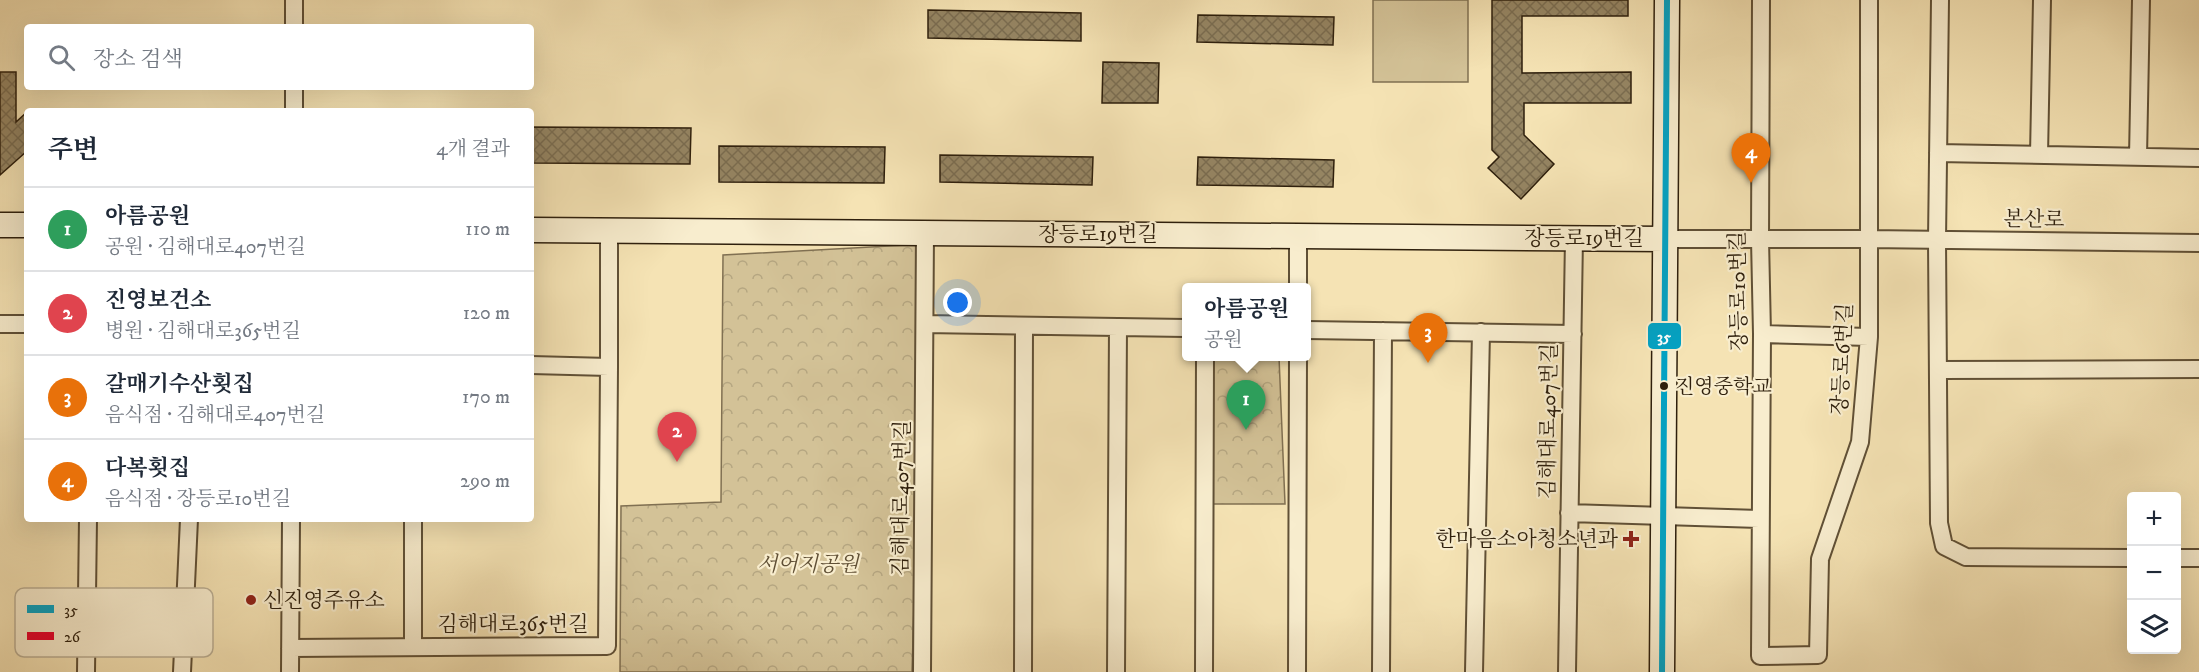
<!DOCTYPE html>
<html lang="ko">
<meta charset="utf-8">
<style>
:root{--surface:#fff;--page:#f6f6f7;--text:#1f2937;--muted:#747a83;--line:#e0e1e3;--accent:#111827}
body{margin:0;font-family:"IM FELL DW Pica","Noto Serif KR",serif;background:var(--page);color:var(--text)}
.controls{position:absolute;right:18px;bottom:18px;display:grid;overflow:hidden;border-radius:6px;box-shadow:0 6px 24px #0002}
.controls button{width:54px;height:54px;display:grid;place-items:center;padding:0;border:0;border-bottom:2px solid var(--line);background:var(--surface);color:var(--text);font:30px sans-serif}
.you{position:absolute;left:958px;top:303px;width:21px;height:21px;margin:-15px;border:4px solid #fff;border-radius:50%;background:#1a73e8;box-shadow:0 0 0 9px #1a73e833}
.badge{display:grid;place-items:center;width:39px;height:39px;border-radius:50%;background:var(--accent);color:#fff;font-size:20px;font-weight:700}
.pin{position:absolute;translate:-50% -50px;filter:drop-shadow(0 2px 3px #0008)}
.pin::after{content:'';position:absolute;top:32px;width:21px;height:18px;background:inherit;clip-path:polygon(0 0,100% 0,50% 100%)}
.popup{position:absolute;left:1182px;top:283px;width:129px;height:78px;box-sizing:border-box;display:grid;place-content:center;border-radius:6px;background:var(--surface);filter:drop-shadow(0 2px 4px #0005);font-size:20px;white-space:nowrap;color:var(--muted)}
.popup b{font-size:22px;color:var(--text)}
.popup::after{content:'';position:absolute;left:50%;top:100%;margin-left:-12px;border:12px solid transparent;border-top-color:var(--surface)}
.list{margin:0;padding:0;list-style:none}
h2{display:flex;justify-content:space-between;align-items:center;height:78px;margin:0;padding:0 24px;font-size:26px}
h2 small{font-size:20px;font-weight:400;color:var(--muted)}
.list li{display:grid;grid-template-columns:39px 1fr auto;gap:18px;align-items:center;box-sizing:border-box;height:84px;padding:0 24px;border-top:2px solid var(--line)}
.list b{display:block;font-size:22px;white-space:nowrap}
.list p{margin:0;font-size:20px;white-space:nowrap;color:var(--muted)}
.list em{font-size:20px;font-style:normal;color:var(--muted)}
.icon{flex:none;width:33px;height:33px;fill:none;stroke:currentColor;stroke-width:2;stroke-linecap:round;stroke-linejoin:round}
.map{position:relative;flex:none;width:2199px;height:672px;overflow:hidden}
.search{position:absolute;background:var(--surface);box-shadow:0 6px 24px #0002;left:24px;top:24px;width:510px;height:66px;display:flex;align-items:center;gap:15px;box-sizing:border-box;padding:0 21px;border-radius:6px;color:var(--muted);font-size:22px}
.panel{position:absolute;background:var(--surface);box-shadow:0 6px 24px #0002;left:24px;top:108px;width:510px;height:414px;border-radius:6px}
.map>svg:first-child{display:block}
</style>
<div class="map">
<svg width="2199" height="672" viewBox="0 0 2199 672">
<defs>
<pattern id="forest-crowns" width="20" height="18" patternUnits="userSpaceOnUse" patternTransform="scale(1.5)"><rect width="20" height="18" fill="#d3c297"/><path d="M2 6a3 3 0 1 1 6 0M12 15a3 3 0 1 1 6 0" fill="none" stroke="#b5a681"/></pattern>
<pattern id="building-cross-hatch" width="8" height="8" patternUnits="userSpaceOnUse" patternTransform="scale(1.5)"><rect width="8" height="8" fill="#958563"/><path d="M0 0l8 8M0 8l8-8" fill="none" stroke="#7a6c50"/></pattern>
</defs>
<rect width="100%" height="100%" fill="#f5e3b4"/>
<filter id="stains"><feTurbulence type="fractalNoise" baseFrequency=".00333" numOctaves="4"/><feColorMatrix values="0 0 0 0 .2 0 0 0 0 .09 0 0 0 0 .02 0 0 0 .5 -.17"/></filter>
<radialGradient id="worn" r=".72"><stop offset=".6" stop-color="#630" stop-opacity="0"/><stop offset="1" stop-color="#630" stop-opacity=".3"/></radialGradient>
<!-- forest -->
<path fill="url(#forest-crowns)" stroke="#807052" stroke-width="1.5" d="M 925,244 L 912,672 L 620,672 L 621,506 L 721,502 L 723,255 Z
M 1211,357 L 1279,357 L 1285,504 L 1211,504 Z"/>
<!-- pitch -->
<path fill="#d3c297" stroke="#807052" stroke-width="1.5" d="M 1373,0 L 1468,0 L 1468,82 L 1373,82 Z"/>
<!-- building -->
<path fill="url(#building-cross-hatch)" stroke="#2e1f0c" stroke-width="1.5" d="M 1492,0 L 1628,0 L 1628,16 L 1522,16 L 1522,73 L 1631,72 L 1631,103 L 1524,103 L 1524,135 L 1554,164 L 1521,199 L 1488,168 L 1499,157 L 1492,150 Z
M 928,10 L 1081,13 L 1081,41 L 928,38 Z
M 1198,15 L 1334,17 L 1333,45 L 1197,42 Z
M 1103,62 L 1159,63 L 1158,103 L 1102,103 Z
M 0,72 L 16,72 L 16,122 L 27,112 L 27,151 L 0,175 Z
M 531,127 L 691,128 L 690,164 L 531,163 Z
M 719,146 L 885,147 L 884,183 L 719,182 Z
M 940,155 L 1093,157 L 1092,185 L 940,182 Z
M 1198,157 L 1334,160 L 1333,187 L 1197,185 Z"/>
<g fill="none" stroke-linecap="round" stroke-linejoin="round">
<!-- street casing -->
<g stroke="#605036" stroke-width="20">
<path id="street" d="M 1761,0 L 1760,239 L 1762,334 L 1760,656 L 1818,655 L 1820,559 L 1860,442 L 1869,337 L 1869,0
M 1940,0 L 1937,240 L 1939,523 L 1944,546 L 1966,557 L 2132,558
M 294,27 L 294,0
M 294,111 L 294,87
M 1938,153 L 2199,158
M 2039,155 L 2042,0
M 2138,157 L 2141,0
M 1298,236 L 1298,288
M 1665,239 L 1868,239 L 2199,243
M 0,324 L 27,324
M 925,324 L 1186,328
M 1306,330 L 1573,334
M 1762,334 L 1869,337
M 609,367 L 609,230
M 1938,370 L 2199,369
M 1569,513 L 1759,519
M 2176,558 L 2199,558
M 413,647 L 413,519
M 290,648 L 607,646 L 609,367 L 531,365
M 86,672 L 88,519
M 182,672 L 189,519
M 290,672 L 291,519
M 922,672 L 925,233
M 1023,672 L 1024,326
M 1116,672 L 1118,327
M 1204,672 L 1205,356
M 1297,672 L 1298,356
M 1381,672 L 1383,331
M 1474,672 L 1481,332
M 1567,672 L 1574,238"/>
</g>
<!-- secondary casing -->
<g stroke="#2e1f0c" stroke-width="27">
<path id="secondary" d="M 0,225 L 27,225
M 531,230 L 1665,239
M 1662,672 L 1667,0"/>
</g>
<!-- street -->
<use href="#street" stroke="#f8edce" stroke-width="16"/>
<!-- secondary -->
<use href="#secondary" stroke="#f8edce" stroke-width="24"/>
<!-- bus-1 casing -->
<g stroke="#f8edce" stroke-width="10">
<path id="bus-1" d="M 1662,672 L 1667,0"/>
</g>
<!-- bus-1 -->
<use href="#bus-1" stroke="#02a2c4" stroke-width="6"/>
</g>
<!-- markers -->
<circle fill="#2e1f0c" stroke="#f8edce" stroke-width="2" cx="1664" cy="386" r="5"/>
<g fill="#8f2418" stroke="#f8edce" stroke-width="2">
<path d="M1628 530h6v6h6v6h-6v6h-6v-6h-6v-6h6z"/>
<circle cx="251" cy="600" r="6"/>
</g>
<g text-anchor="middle" stroke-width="4.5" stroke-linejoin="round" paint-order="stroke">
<!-- bus labels -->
<g font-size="20" fill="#2e1f0c" stroke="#f8edce" text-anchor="start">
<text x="1675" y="393">진영중학교</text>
</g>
<!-- street labels -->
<g font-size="21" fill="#2e1f0c" stroke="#f8edce">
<text transform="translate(2034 219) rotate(1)" y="7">본산로</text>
<text x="1098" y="241">장등로19번길</text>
<text x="1584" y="245">장등로19번길</text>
<text transform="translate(1738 291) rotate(-91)" y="7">장등로10번길</text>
<text transform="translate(1842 359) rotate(-87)" y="7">장등로6번길</text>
<text transform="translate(1548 421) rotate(-89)" y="7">김해대로407번길</text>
<text transform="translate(901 498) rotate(-89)" y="7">김해대로407번길</text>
<text x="513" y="631">김해대로365번길</text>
</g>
<!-- poi labels -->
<g font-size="21" fill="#2e1f0c" stroke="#f8edce" text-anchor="end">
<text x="1618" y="546">한마음소아청소년과</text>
<text x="263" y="607" text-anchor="start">신진영주유소</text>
</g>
<!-- park labels -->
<g font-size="21" font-style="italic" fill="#605036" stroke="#f8edce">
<text x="808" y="571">서어지공원</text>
</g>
</g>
<!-- legend -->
<rect x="15" y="588" width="198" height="69" rx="9" fill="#f8edce" stroke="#bbaf94" stroke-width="1.5"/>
<rect x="27" y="605" width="27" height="8" fill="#02a2c4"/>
<rect x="27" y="632" width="27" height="8" fill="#e4002b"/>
<g font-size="16" fill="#2e1f0c">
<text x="64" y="615">35</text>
<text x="64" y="642">26</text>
</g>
<rect stroke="#f8edce" stroke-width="2" x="1647" y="322" width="35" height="28" rx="6" fill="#02a2c4"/>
<g font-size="16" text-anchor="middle" font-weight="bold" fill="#fff">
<text x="1664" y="342">35</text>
</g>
<rect width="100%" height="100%" filter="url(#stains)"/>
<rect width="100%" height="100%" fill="url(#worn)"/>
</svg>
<div class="controls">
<button>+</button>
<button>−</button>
<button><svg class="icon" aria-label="layers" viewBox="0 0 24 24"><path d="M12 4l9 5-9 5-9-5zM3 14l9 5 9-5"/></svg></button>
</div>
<div class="you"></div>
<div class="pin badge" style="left:1246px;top:430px;background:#2e9e5b">1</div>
<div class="popup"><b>아름공원</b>공원</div>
<div class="pin badge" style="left:677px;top:462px;background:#e0444e">2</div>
<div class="pin badge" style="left:1428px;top:363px;background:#e8710a">3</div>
<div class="pin badge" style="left:1751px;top:183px;background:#e8710a">4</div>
<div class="search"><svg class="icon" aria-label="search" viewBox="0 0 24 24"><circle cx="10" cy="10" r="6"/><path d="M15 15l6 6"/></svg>장소 검색</div>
<section class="panel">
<h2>주변<small>4개 결과</small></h2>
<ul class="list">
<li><span class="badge" style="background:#2e9e5b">1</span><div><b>아름공원</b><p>공원 · 김해대로407번길</p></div><em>110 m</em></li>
<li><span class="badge" style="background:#e0444e">2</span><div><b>진영보건소</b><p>병원 · 김해대로365번길</p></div><em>120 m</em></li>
<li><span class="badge" style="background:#e8710a">3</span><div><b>갈매기수산횟집</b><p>음식점 · 김해대로407번길</p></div><em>170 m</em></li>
<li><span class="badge" style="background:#e8710a">4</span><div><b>다복횟집</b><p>음식점 · 장등로10번길</p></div><em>290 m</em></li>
</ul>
</section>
</div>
